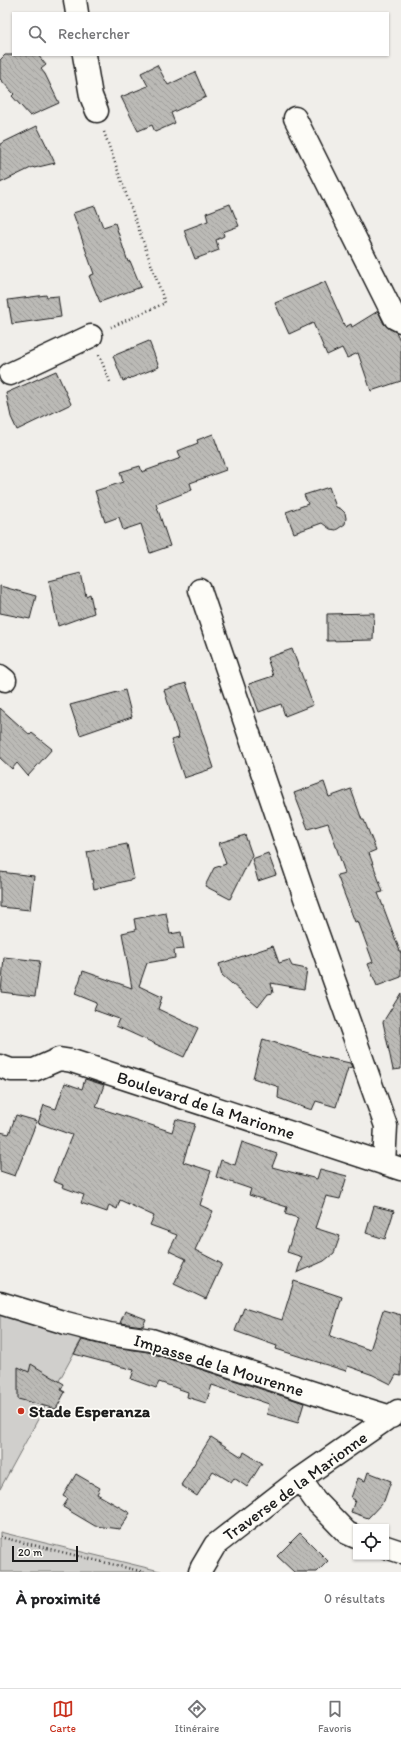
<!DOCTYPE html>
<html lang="fr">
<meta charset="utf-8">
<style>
:root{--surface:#fff;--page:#f6f6f6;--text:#202124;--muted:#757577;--line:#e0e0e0;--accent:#c8321e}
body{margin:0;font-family:Itim,sans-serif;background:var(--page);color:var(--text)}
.controls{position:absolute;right:12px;bottom:12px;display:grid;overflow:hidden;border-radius:0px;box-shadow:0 1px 3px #0004}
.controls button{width:36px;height:36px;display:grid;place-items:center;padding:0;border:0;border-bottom:1px solid var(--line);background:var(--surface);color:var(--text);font:20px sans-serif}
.scale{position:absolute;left:12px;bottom:10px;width:66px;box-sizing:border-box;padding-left:4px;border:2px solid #1c1c1c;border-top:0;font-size:11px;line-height:14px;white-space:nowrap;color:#1c1c1c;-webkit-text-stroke:3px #fdfcf7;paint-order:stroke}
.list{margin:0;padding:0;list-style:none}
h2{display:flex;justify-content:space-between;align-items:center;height:52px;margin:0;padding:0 16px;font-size:17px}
h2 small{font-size:13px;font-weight:400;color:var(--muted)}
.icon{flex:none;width:22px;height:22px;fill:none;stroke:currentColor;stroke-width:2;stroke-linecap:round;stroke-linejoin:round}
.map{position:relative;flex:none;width:401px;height:1572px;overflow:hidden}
.search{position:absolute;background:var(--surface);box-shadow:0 1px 3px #0004;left:12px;right:12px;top:12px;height:44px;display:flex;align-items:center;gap:10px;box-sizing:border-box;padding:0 14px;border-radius:0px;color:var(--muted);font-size:15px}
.sheet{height:116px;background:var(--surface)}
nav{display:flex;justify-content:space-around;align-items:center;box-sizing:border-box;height:56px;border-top:1px solid var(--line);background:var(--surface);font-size:11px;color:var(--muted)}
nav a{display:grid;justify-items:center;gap:2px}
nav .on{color:var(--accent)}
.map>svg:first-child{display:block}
</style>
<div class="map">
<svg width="401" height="1572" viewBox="0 0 401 1572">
<defs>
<pattern id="building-back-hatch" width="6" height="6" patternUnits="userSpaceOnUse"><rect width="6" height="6" fill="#bbbab6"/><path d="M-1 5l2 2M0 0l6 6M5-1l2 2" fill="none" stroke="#a09f9c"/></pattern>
</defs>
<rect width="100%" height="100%" fill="#f0eeea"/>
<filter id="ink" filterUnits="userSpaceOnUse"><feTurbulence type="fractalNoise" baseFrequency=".025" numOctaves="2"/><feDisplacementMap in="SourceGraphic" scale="8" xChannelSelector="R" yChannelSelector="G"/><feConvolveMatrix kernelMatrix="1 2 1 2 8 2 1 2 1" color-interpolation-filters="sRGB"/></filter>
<g filter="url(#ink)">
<!-- green -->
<path fill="#d0cfcc" stroke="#767674" d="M 0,1308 L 85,1333 L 0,1489 Z
M 0,1532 L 164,1572 L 0,1572 Z"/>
<!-- building -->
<path fill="url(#building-back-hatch)" stroke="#1c1c1c" d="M 5,55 L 38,55 L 46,65 L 41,69 L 45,74 L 59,103 L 30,116 L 12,96 L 14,94 L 0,79 L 0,60 Z
M 157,65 L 168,85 L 195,72 L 206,97 L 171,113 L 175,123 L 155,132 L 152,125 L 138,131 L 121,97 L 148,86 L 141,73 Z
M 37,126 L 55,163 L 34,168 L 33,167 L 0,183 L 0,144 Z
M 230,204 L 239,226 L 223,232 L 224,236 L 216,240 L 219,250 L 195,259 L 184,230 L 208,221 L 206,213 Z
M 95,206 L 103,227 L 115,223 L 128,262 L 130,261 L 141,287 L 100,302 L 89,276 L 94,274 L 73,213 Z
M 325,282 L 345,327 L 351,324 L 352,327 L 378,311 L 384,324 L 396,332 L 401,342 L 401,381 L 371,391 L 358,353 L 347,358 L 342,348 L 327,355 L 313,323 L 289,334 L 275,303 Z
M 46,295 L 47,297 L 58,296 L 61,317 L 12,324 L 8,300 Z
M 149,341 L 159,367 L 123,381 L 113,356 Z
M 56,371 L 71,404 L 17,430 L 11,417 L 6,393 Z
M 213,434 L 226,470 L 190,483 L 192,490 L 156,504 L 170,546 L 150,553 L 141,524 L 123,530 L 119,517 L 105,522 L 95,491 L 123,482 L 120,472 L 140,466 L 142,472 L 181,458 L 178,451 L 198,443 L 197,440 Z
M 329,487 L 336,507 L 341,509 L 345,513 L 346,518 L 345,524 L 336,530 L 330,529 L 322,523 L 294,533 L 286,512 L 308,504 L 304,495 Z
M 81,573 L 86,596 L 90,594 L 94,613 L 58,626 L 49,581 Z
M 0,586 L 36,596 L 30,619 L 0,613 Z
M 374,613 L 373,640 L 327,641 L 327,614 Z
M 292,649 L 313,705 L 285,716 L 281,704 L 259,712 L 249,684 L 273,676 L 267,658 Z
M 186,683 L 214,768 L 184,778 L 171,740 L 179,738 L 164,690 Z
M 125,690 L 132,717 L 80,735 L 70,705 Z
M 0,708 L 30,735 L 32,733 L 52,749 L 28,776 L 17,763 L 12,769 L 0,758 Z
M 324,782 L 329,797 L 351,789 L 362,820 L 364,820 L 376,850 L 369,853 L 383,892 L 378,893 L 401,954 L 401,977 L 377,986 L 368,964 L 373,962 L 358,921 L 355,922 L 337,875 L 345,873 L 328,823 L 308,829 L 294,793 Z
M 245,835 L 252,855 L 230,899 L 205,886 L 214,868 L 226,864 L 219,843 Z
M 127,844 L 134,879 L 94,889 L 87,852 Z
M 268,853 L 276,875 L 258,881 L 252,859 Z
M 0,872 L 34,876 L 30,910 L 0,907 Z
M 166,913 L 170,934 L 181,932 L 184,949 L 174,950 L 175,958 L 147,963 L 139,986 L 162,997 L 158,1009 L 198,1028 L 184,1057 L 116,1026 L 119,1019 L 94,1010 L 97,1003 L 75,994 L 83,971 L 132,988 L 122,933 L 136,930 L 134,919 Z
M 273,946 L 279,963 L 289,960 L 292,966 L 307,969 L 304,989 L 271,983 L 273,993 L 268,994 L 258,1007 L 222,975 L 219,964 Z
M 4,957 L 40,961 L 35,996 L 1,992 Z
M 401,993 L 401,1069 L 393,1070 L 383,1022 Z
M 263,1039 L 318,1056 L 350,1063 L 352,1067 L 348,1068 L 336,1107 L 316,1101 L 312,1110 L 297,1105 L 278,1098 L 279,1087 L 253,1078 Z
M 85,1079 L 104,1085 L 96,1107 L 172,1132 L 176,1119 L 195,1124 L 183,1162 L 211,1171 L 200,1205 L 213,1211 L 195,1250 L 222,1264 L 206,1299 L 174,1284 L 186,1259 L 169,1251 L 177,1235 L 150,1225 L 154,1216 L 120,1200 L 117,1209 L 109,1205 L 107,1212 L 81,1203 L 84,1195 L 62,1187 L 63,1185 L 53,1181 L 72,1135 L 38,1123 L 44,1105 L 56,1109 L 65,1083 L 82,1089 Z
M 16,1115 L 37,1121 L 15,1176 L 0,1171 L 0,1132 L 9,1134 Z
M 242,1142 L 277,1154 L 272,1167 L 317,1179 L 320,1169 L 347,1176 L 340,1199 L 326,1196 L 315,1228 L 340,1236 L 334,1253 L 324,1261 L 297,1273 L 302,1257 L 287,1252 L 298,1218 L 285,1214 L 287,1207 L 249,1195 L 251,1189 L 216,1177 L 221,1160 L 235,1165 Z
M 374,1206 L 394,1211 L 385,1239 L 366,1233 Z
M 294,1281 L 342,1297 L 330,1336 L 370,1350 L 383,1310 L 401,1315 L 401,1376 L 396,1375 L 391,1384 L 373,1375 L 348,1366 L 346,1371 L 276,1349 L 277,1346 L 235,1331 L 244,1308 L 282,1320 Z
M 125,1311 L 146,1319 L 143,1326 L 120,1323 Z
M 82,1340 L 107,1346 L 148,1352 L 304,1403 L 298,1423 L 267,1414 L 269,1404 L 212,1385 L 206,1403 L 187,1397 L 188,1392 L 159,1382 L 156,1388 L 131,1379 L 134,1370 L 74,1354 Z
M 31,1364 L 64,1384 L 61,1390 L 65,1392 L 56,1409 L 18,1399 L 18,1367 L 29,1372 Z
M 211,1437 L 242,1457 L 244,1452 L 262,1463 L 247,1487 L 234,1478 L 231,1482 L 213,1471 L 197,1496 L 181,1485 Z
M 368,1472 L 391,1481 L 384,1501 L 368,1518 L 351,1512 L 355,1500 L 351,1498 L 358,1478 L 365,1481 Z
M 76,1474 L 100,1488 L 97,1494 L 130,1513 L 120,1529 L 95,1526 L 63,1507 L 68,1499 L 63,1496 Z
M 300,1533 L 328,1561 L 317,1572 L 294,1572 L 277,1556 Z"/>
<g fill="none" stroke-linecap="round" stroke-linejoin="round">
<!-- minor casing -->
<g stroke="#1c1c1c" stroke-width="25">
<path id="minor" d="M 75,0 L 77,13
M 84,55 L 91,96 L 97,111
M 295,118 L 395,318 L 401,321
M 10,374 L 91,336
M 200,590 L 306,901 L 386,1126 L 384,1163
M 0,676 L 5,680
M 0,1066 L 11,1070 L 34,1070 L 59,1059 L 72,1061 L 401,1169
M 0,1303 L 66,1323 L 109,1334 L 151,1340 L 329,1398 L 391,1417
M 300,1479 L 315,1500 L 347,1533 L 356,1537
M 386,1547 L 401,1552
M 200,1572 L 202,1567 L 215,1545 L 300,1479 L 398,1411"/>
</g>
<!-- path -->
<path stroke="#1c1c1c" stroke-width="2.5" stroke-dasharray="1 3" stroke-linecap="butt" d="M 104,132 L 165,303 L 111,327
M 99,355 L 111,384
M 0,1537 L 144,1572"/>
<!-- minor -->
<use href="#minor" stroke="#fdfcf7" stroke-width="22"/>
</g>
</g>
<!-- markers -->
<circle fill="#c8321e" stroke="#fdfcf7" stroke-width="1.5" cx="21" cy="1411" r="4"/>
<g text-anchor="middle" stroke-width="3.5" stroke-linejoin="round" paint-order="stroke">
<!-- street labels -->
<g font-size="17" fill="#1c1c1c" stroke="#fdfcf7">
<text transform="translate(206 1105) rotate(18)" y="6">Boulevard de la Marionne</text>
<text transform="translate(219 1365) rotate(17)" y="6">Impasse de la Mourenne</text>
<text transform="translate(295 1486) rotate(-36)" y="6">Traverse de la Marionne</text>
</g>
<!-- poi labels -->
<g font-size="17" font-weight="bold" fill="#1c1c1c" stroke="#fdfcf7" text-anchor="start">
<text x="29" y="1417">Stade Esperanza</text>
</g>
</g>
</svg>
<div class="controls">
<button><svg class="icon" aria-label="locate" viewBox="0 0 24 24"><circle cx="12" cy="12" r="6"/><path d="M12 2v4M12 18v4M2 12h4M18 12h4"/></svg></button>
</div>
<div class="scale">20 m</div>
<div class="search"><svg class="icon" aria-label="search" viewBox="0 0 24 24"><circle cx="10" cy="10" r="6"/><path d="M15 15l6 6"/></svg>Rechercher</div>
</div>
<section class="sheet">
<h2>À proximité<small>0 résultats</small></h2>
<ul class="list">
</ul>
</section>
<nav>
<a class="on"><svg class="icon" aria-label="map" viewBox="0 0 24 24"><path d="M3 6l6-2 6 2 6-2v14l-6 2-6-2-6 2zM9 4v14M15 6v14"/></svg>Carte</a>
<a><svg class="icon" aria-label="directions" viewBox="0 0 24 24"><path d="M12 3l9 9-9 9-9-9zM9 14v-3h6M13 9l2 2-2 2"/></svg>Itinéraire</a>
<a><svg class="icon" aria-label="saved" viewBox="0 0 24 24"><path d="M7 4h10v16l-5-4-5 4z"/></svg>Favoris</a>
</nav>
